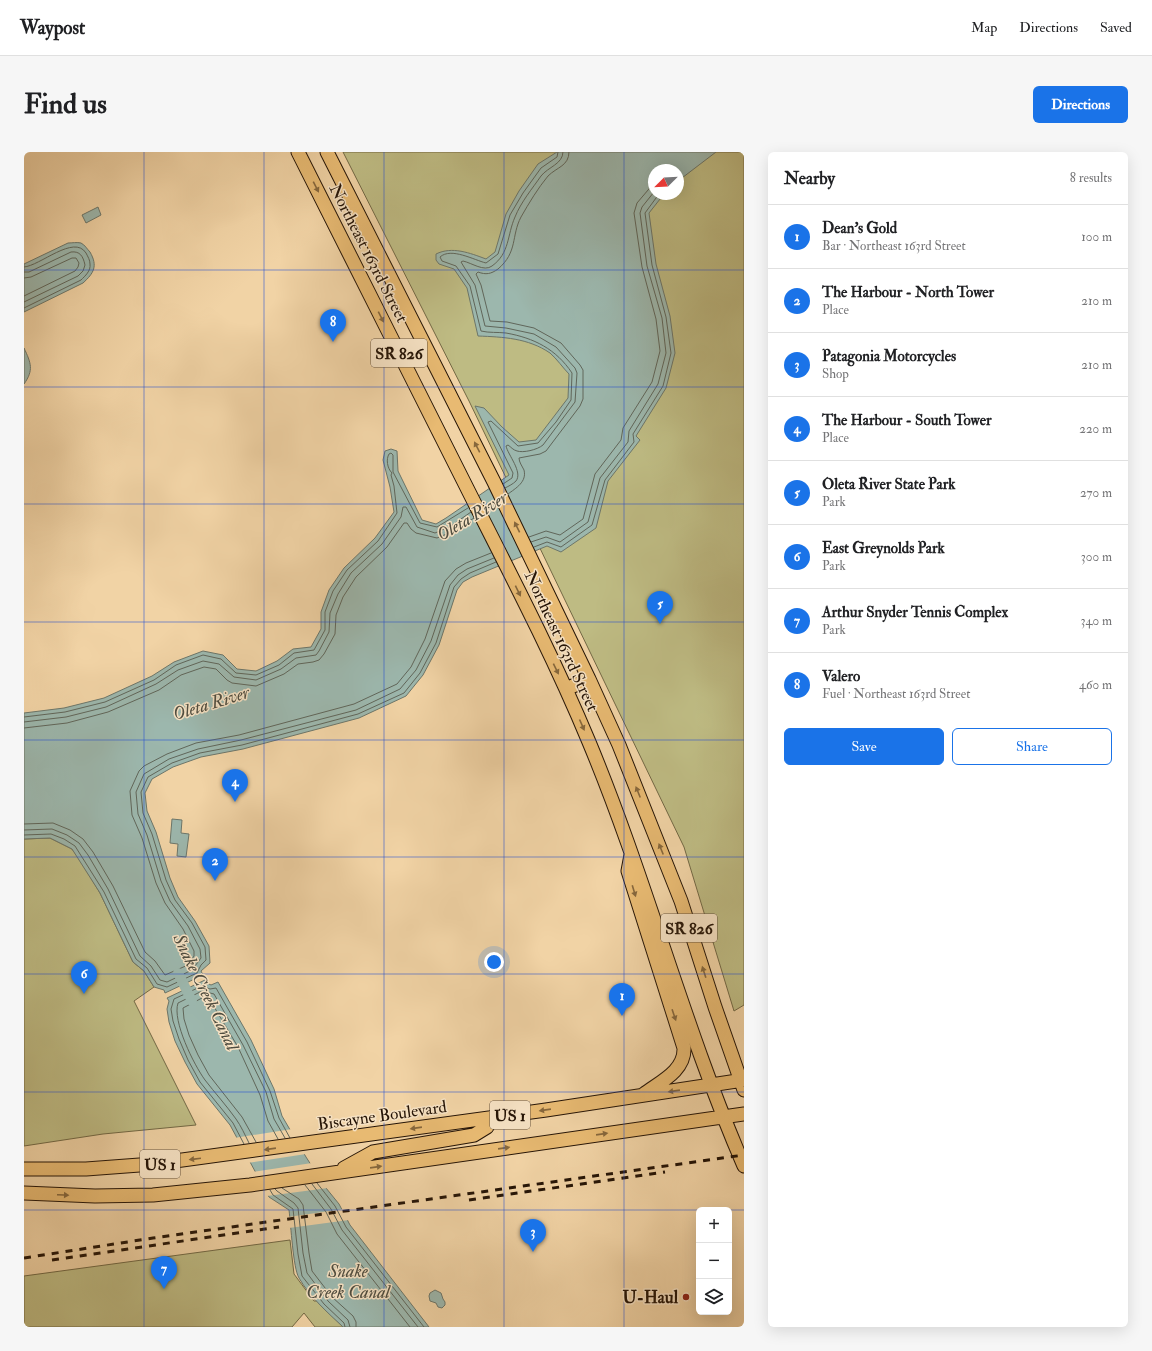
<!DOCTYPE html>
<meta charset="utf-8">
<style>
:root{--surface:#fff;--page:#f6f6f6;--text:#202124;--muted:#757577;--line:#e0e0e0;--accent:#1a73e8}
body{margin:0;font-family:"IM FELL Double Pica",serif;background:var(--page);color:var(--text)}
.controls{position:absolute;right:12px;bottom:12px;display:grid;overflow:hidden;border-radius:6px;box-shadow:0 4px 16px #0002}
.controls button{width:36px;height:36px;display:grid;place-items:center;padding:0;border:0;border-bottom:1px solid var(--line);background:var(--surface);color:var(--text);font:20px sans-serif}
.compass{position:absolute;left:624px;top:12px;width:36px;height:36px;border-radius:50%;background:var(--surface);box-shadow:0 4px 16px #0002;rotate:246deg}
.you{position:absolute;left:470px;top:810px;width:14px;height:14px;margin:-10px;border:3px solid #fff;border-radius:50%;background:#1a73e8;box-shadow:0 0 0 6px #1a73e833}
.badge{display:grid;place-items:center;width:26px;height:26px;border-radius:50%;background:var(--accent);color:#fff;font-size:13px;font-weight:700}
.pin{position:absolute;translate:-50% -33px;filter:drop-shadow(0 1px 2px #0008)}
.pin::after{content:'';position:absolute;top:21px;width:14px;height:12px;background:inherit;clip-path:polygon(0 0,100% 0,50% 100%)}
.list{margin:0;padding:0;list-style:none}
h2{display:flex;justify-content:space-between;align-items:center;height:52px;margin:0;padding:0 16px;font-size:17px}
h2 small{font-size:13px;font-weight:400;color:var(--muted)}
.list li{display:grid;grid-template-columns:26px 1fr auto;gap:12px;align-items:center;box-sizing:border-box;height:64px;padding:0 16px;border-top:1px solid var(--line)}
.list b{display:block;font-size:15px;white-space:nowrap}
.list p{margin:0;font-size:13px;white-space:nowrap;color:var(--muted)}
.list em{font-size:13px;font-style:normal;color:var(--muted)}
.actions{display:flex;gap:8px;padding:12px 16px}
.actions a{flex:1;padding:9px 0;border:1px solid var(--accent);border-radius:6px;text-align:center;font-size:14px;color:var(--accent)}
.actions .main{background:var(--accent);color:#fff}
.icon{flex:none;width:22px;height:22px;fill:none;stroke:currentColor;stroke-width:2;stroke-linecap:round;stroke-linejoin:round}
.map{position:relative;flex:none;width:720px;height:1175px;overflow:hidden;border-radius:6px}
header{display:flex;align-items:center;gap:24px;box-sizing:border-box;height:56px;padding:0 20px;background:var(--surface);border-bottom:1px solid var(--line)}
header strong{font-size:19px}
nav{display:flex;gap:22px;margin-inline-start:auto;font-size:14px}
.intro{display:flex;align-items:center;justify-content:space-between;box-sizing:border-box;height:96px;padding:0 24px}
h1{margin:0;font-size:28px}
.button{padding:10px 18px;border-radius:6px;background:var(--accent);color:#fff;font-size:14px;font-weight:700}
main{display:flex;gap:24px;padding:0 24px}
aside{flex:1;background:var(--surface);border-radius:6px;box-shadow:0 4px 16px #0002}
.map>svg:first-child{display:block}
</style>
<header>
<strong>Waypost</strong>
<nav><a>Map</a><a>Directions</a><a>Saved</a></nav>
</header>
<div class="intro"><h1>Find us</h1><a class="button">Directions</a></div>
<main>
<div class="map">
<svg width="720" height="1175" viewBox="0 0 720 1175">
<rect width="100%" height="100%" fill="#f1d3a5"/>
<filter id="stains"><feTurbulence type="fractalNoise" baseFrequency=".005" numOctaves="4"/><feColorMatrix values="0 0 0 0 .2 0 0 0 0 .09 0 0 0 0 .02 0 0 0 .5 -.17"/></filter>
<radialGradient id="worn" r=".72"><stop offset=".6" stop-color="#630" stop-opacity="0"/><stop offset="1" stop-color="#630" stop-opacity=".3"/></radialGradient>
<!-- green -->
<path fill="#bebb83" stroke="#726844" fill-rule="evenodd" d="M 319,0 L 720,0 L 720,853 L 710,859 L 660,695 L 445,249 ZM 630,18 L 654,18 L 654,42 L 630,42 Z
M 26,686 L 48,697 L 56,708 L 76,741 L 109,810 L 120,819 L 130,835 L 110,849 L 172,973 L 79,982 L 0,994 L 0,687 Z
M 266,1088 L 270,1122 L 290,1149 L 293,1149 L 319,1175 L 291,1175 L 280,1161 L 268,1175 L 0,1175 L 0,1124 Z"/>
<!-- water -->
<path fill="#9cb7ad" stroke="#6c766a" d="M 533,0 L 692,0 L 654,29 L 654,18 L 630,18 L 630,42 L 640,42 L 625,61 L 632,112 L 646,164 L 651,201 L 642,236 L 612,284 L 616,288 L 584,329 L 572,376 L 537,400 L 523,394 L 448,425 L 439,430 L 433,438 L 415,493 L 399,523 L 382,544 L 335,566 L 219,597 L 177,605 L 149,615 L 128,627 L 121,641 L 123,659 L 132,680 L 146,726 L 154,745 L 171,769 L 185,794 L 186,811 L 177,819 L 179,823 L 141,841 L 140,838 L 130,835 L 120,819 L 109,810 L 76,741 L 48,697 L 26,686 L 0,687 L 0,561 L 40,556 L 80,546 L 128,524 L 150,510 L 179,499 L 199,503 L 213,517 L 232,519 L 253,509 L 269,497 L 287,495 L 297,477 L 297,460 L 305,438 L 320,416 L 351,386 L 370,360 L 366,335 L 359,308 L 361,299 L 367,297 L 373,299 L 374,319 L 398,368 L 412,372 L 422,366 L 485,323 L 451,254 L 460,256 L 478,275 L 495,290 L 512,288 L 544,246 L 545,222 C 539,216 533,207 526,201 C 504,186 479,185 454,184 L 443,136 L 430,117 L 415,112 L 412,108 L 412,102 C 428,94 446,101 462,107 L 471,100 L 482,62 L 495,39 L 514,12 Z
M 74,55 L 77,63 L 62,71 L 58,63 Z
M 44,91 C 48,91 53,90 57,91 C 61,93 63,97 66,100 C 74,114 70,121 59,131 L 0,160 L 0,112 Z
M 0,196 C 7,211 10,218 0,232 Z
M 148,667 L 158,668 L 157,681 L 165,682 L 162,705 L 153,704 L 154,692 L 146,691 Z
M 181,828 L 183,831 L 187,833 L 194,830 L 227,888 L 250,937 L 258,964 L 282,1005 L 302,1036 L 315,1052 L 326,1073 L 405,1175 L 319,1175 C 303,1160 286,1145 275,1126 C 269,1116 267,1073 265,1058 L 245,1045 L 206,973 L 173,932 L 161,910 L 151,889 L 145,870 L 143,857 L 145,849 L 143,846 Z
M 411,1138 L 417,1141 L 419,1147 L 421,1150 L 421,1153 L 418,1156 L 414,1155 L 412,1151 L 406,1149 L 405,1144 L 406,1141 Z"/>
<!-- pier -->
<path fill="#f1d3a5" d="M 268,977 L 282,1002 L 223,1011 L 210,986 Z
M 288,1011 L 304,1036 L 243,1044 L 228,1020 Z
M 320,1057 L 325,1068 L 265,1076 L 264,1065 Z"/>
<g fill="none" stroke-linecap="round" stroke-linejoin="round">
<!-- shore -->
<path stroke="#60665a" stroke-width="1" d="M 0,115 C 16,114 50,82 62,101 C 64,105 66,108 66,112 C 67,119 61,124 57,128 L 0,156
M 0,120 L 5,120 L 47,100 C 56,99 59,104 61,113 L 59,119 L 54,124 L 0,150
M 0,126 L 7,125 L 48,106 L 52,106 L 55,111 L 54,115 L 51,119 L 0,144
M 479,332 L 488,326 L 489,321 L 464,270 L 467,269 L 494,294 L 514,291 L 532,270 L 547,248 L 548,221 C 532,197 510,186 482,181 C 474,180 465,181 457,179 L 446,134 L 432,114 L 418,109 L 416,105 C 427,95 450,108 462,111 L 474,102 L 486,63 L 499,41 L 517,16 L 533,5 L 534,0
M 481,336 C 485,334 489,332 492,329 C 499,320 484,303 482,294 L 484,293 C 487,295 489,298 493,299 C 499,301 513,298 519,293 L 551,250 L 553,221 L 551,216 L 532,195 L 510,182 L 482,176 L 461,174 L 451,133 L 437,110 L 439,109 C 448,111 460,120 468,114 C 486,101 483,83 491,65 C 497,50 508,37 517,24 C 524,15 539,12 539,0
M 484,342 C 492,336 503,330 500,318 C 498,314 495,310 495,306 L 516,302 L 522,299 L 556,254 L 559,247 L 559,218 L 556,213 L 537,191 L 510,176 L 483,170 L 466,169 L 457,133 L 452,122 L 454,120 C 462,123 467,122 474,117 C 494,100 487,84 497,65 C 505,51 514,36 524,24 C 533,15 545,14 545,0
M 505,385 L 522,379 L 536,383 L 559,367 L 571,322 L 597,288 L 599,276 L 628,230 L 636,199 L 632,167 L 618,115 L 610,61 L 613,51 L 630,31
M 507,390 L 522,385 L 536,390 L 564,370 L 576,326 L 604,290 L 605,279 L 634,232 L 642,201 L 638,166 L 623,114 L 616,61 L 618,55 L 630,40
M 510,395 L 523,390 L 537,395 L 568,373 L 581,328 L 610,290 L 609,282 L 639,234 L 647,201 L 642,165 L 628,113 L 621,61 L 635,42
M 0,565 L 41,560 L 81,550 L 130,528 L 152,513 L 179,503 L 197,507 L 212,521 L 232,523 L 255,513 L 270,501 L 290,498 L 301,478 L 301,460 L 309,439 L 323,418 L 354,389 L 373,361 L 370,334 L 367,323 L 368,321 C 363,316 362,307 365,302 L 367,301 L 369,303 L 369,320 L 396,371 L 413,375 L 444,356
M 0,570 L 42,565 L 82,555 L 132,532 L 154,518 L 179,509 L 195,512 L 210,525 L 232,528 L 257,517 L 272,506 L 292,503 L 295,499 L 305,480 L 306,461 L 314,442 L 327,421 L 358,392 L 377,365 L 379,355 L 382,355 L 393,375 L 411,381 L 427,374 L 447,360
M 0,576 L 43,571 L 84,560 L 135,538 L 157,523 L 180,515 L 192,517 L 203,528 L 208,531 L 232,534 L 260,522 L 274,512 L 289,510 L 295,508 L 300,502 L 311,482 L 312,463 L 319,445 L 332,425 L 363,395 L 380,371 L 383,371 L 387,377 L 392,381 L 413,386 L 430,379 L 450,366
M 0,672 L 29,671 L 46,678 L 59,687 L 69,700 L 89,734 L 121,800 L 131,809 L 141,823 L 164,813 L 170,804 L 170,799 L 159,777 L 141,751 L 132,731 L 118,686 L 108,663 L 106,639 L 115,619 L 120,614 L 143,602 L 172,591 L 215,583 L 330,552 L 373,532 L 387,515 L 401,487 L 421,429 L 432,417 L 442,411 L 467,401
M 0,678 L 28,677 L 43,683 L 55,691 L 64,703 L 84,737 L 116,804 L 127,814 L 136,828 L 143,830 L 168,818 L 177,806 L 176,797 L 164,774 L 146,749 L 137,729 L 123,683 L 114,662 L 112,640 L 120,622 L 145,607 L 174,597 L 217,588 L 332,558 L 376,537 L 392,518 L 407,489 L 426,433 L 434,423 L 443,417 L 470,406
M 0,683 L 27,682 L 40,687 L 51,694 L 80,740 L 112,807 L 123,816 L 133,832 L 143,835 L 173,821 L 177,813 L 182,808 L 181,795 L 168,771 L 151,748 L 142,728 L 128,682 L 119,661 L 117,640 L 124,625 L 148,611 L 176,601 L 218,593 L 334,562 L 380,541 L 396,521 L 412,491 L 430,435 L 437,427 L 446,421 L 472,410
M 232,990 L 218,965 L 185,923 L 174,903 L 165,883 L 160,867 L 159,856 L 178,846 L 186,848 L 214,895 L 236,943 L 244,969 L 254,987
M 225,991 C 221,983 217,974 212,967 C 202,953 191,941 181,928 C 170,913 148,869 154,851 L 178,839 L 190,842 L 219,893 L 242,940 L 250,967 L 261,986
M 220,992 L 209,971 L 176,930 L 164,908 L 155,887 L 149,869 L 147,857 L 150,847 L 178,834 L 186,837 L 192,836 L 223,890 L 246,939 L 255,966 L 266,986
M 293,1031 L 311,1054 L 322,1075 L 400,1175
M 288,1032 L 307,1057 L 318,1078 L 394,1175
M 281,1033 L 302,1060 L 313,1082 L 386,1175
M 258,1036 L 275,1047 L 279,1053 L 285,1101 L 288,1119 L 308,1145 L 329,1164 L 332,1170 L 332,1175
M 251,1037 L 253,1039 L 270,1051 L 274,1056 L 279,1101 L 283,1121 L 304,1149 L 324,1168 L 326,1175
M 246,1038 L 249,1043 L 269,1057 L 274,1102 L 278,1124 L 300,1152 L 320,1171 L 321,1175"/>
<!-- canal -->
<path stroke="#9cb7ad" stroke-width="10" d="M 154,821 L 168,849"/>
<!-- primary casing -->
<g stroke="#251406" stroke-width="15">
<path id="primary" d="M 274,0 C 332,115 389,229 447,344 C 488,425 530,506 565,590 C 623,729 660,876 720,1014
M 303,0 L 470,330 L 565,527 L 595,593 L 657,749 L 691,855 L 720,938
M 542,537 L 565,527
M 607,703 L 604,719 L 660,896 C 661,919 636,930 620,942
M 320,1016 L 349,1000 L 450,983 L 463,975 L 468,965
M 0,1017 L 62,1017 L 129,1012 L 522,958 L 720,928
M 0,1041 L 71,1044 L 129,1043 L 226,1033 L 720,962"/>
</g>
<!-- primary -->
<use href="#primary" stroke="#e8ba72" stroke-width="13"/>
<!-- rail -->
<path stroke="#251406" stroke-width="3" stroke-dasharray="7 7" stroke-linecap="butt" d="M 445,1048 L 641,1020
M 0,1106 L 129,1086 L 720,1003
M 28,1108 L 255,1075"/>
</g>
<!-- one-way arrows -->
<defs><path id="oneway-solid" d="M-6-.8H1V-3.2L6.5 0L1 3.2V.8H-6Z"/></defs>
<g fill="#86673c">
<use href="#oneway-solid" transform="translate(292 35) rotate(63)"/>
<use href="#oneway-solid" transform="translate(357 165) rotate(63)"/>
<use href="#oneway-solid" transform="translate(453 295) rotate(-117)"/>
<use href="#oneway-solid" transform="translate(493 375) rotate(-116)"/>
<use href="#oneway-solid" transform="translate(494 439) rotate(64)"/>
<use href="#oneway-solid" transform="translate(532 517) rotate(64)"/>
<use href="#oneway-solid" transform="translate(558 573) rotate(66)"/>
<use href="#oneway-solid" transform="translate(614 640) rotate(-112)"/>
<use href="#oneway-solid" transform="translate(637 697) rotate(-112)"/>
<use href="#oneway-solid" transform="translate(610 739) rotate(73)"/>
<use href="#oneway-solid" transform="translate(680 820) rotate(-108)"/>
<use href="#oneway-solid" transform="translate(650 863) rotate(71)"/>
<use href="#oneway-solid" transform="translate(650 939) rotate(172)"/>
<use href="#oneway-solid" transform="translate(521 958) rotate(172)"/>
<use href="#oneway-solid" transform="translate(392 976) rotate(172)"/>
<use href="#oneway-solid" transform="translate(578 982) rotate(-8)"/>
<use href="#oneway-solid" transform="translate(480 996) rotate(-8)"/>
<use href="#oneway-solid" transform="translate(246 997) rotate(172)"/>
<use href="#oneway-solid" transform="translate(171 1007) rotate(173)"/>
<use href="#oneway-solid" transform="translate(352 1015) rotate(-8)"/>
<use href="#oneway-solid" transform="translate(39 1043) rotate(2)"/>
</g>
<!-- grid -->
<path fill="none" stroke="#1d4ed8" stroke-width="1" stroke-opacity="0.55" d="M 120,0 L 120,1175M 240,0 L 240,1175M 360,0 L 360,1175M 480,0 L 480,1175M 600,0 L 600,1175M 0,118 L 720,118M 0,235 L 720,235M 0,352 L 720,352M 0,470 L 720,470M 0,588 L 720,588M 0,705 L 720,705M 0,822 L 720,822M 0,940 L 720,940M 0,1058 L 720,1058"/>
<!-- markers -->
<circle fill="#8f2418" stroke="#f6e2c4" stroke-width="1.5" cx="662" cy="1145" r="4"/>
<g text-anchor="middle" stroke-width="3" stroke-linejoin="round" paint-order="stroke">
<!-- shield labels -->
<g fill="#f6e2c4" stroke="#64523f" stroke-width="1">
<rect x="347" y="187" width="56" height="28" rx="3"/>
<rect x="637" y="762" width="56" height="28" rx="3"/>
<rect x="466" y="949" width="40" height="28" rx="3"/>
<rect x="116" y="998" width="40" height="28" rx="3"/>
</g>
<g font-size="16" font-weight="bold" fill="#251406">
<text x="375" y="207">SR 826</text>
<text x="665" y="782">SR 826</text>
<text x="486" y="969">US 1</text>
<text x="136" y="1018">US 1</text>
</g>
<!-- street labels -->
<g font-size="17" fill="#251406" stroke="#f6e2c4">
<text transform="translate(345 101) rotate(63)" y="6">Northeast 163rd Street</text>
<text transform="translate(538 489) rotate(65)" y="6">Northeast 163rd Street</text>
<text transform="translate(358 963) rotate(-8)" y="6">Biscayne Boulevard</text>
</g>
<!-- poi labels -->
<g font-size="17" font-weight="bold" fill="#251406" stroke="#f6e2c4" text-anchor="end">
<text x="654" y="1151">U-Haul</text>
</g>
<!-- water labels -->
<g font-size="18" font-style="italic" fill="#4f4d40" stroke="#f6e2c4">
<text transform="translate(448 364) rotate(-31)" y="6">Oleta River</text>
<text transform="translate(187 551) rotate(-17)" y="6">Oleta River</text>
<text transform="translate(182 840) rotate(64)" y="6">Snake Creek Canal</text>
<text x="324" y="1125">Snake<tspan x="324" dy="21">Creek Canal</tspan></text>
</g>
</g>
<rect width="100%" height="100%" filter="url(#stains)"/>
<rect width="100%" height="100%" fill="url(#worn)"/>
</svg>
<div class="controls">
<button>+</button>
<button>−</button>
<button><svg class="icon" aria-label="layers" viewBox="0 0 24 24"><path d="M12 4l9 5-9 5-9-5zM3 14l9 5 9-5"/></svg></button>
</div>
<svg class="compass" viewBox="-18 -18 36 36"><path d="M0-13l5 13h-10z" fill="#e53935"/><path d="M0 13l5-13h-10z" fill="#757577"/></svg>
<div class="you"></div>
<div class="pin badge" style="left:598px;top:864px">1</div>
<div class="pin badge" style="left:191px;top:729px">2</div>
<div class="pin badge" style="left:509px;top:1100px">3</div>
<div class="pin badge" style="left:211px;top:650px">4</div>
<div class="pin badge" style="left:636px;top:472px">5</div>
<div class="pin badge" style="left:60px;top:842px">6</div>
<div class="pin badge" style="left:140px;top:1137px">7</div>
<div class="pin badge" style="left:309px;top:190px">8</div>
</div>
<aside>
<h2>Nearby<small>8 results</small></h2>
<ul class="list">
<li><span class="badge">1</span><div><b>Dean's Gold</b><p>Bar · Northeast 163rd Street</p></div><em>100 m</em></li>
<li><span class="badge">2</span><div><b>The Harbour - North Tower</b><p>Place</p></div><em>210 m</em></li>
<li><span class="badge">3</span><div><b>Patagonia Motorcycles</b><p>Shop</p></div><em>210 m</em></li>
<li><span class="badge">4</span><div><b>The Harbour - South Tower</b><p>Place</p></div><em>220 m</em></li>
<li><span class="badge">5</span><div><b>Oleta River State Park</b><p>Park</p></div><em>270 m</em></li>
<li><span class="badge">6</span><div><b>East Greynolds Park</b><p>Park</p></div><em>300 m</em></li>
<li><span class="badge">7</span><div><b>Arthur Snyder Tennis Complex</b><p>Park</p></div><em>340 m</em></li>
<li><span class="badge">8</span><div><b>Valero</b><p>Fuel · Northeast 163rd Street</p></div><em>460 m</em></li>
</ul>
<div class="actions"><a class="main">Save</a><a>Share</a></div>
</aside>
</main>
